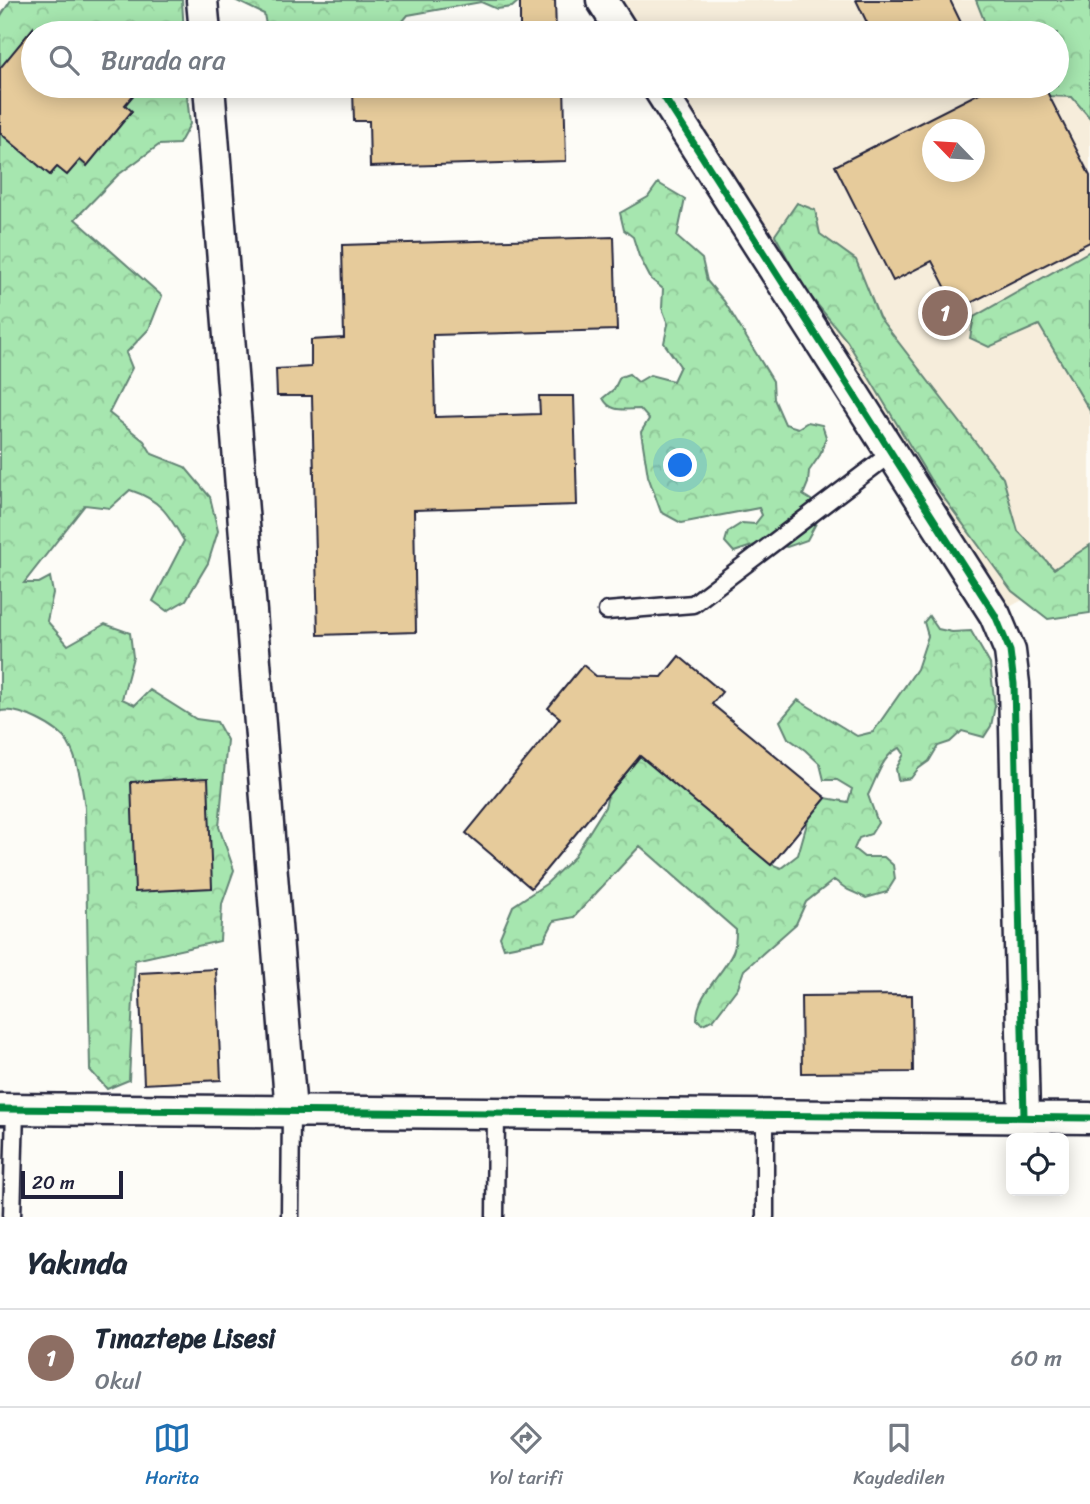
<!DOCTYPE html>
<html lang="tr">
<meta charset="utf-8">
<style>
:root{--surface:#fff;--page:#f6f6f7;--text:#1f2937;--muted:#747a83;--line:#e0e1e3;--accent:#1f6fb2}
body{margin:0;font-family:Sriracha,sans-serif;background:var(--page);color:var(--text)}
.controls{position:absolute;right:21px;bottom:21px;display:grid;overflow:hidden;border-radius:10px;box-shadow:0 4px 18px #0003}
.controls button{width:63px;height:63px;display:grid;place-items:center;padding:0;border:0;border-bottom:2px solid var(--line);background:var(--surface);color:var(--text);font:35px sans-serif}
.compass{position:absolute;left:922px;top:119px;width:63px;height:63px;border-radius:50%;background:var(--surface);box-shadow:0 4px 18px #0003;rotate:295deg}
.scale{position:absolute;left:21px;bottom:18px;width:102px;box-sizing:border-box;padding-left:7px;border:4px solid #22223b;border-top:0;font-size:19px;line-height:24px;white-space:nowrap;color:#22223b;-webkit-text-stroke:5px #fdfcf7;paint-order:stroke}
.you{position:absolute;left:681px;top:466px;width:24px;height:24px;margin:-18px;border:5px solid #fff;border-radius:50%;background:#1a73e8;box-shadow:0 0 0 10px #1a73e833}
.badge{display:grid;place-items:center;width:46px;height:46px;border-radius:50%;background:var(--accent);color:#fff;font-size:23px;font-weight:700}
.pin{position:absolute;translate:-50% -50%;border:4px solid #fff;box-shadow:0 2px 7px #0006}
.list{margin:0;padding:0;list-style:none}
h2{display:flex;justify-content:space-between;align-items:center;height:91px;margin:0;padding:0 28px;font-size:30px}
h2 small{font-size:23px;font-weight:400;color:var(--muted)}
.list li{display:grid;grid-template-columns:46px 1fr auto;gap:21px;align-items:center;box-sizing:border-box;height:98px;padding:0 28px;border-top:2px solid var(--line)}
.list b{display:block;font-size:26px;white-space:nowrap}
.list p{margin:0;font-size:23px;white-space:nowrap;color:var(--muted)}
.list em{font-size:23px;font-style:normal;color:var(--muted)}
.icon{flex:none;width:38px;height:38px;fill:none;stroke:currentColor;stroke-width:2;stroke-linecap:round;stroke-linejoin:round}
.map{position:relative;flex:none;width:1090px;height:1217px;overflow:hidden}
.search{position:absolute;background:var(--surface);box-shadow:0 4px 18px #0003;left:21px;right:21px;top:21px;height:77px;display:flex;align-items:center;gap:18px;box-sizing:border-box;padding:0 24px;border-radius:38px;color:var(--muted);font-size:26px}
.sheet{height:189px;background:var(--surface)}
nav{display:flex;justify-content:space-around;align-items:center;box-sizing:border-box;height:98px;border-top:2px solid var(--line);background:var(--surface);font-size:19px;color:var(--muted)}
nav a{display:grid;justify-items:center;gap:4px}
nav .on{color:var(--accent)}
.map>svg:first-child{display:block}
</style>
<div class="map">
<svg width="1090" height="1217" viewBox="0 0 1090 1217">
<defs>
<pattern id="forest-crowns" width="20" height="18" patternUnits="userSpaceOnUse" patternTransform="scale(1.75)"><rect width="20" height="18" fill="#a6e6af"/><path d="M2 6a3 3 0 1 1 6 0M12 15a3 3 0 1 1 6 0" fill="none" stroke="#8fc597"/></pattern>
</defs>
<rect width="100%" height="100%" fill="#fdfcf7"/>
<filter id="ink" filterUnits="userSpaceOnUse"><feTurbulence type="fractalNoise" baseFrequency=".0143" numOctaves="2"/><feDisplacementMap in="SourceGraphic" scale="14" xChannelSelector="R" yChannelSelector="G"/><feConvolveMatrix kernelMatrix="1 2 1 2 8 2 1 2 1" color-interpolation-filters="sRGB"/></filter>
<g filter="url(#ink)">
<!-- built -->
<path fill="#f6eddb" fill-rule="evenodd" d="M 602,0 L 1074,0 L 1090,28 L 1090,563 L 995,615 L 657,86 L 1057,86 L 1057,33 L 623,33 ZM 932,130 L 974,130 L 974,172 L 932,172 Z"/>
<!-- forest -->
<path fill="url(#forest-crowns)" stroke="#648475" stroke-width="2" d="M 11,0 L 182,0 L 184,33 L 33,33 L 33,86 L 186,86 L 190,124 L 179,144 L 159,145 L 118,175 L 75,219 L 162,296 L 149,329 L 126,353 L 132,368 L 109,413 L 144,441 L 152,454 L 185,467 L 210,497 L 218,531 L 208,563 L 186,600 L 167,611 L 153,601 L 184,541 C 169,515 161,500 130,490 L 110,508 L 85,505 L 24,583 L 39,583 L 50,577 L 53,593 L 47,621 L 68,645 L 105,624 L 130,633 L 133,657 L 122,699 L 135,705 L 150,690 L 196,719 L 217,722 L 227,740 L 219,827 L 234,870 L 222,904 L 220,941 L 135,960 L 129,1080 L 107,1089 L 90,1070 L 85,808 C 82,787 79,762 68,743 C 58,727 19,707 0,711 L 0,17 Z
M 235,0 L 520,0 L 512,7 L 497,9 L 481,2 L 408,15 L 393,33 L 369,33 L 355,29 C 339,39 317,31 299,31 C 292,31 284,33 276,33 L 266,25 L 264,14 Z
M 976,0 L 1090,0 L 1090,118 L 1072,97 L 1049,96 L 1044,86 L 1057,86 L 1057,33 L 989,33 Z
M 658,183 L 685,199 L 677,237 L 702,259 L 707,281 L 724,301 L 773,381 L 774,399 L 785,424 L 798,428 L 808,422 L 822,425 L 826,437 L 820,455 L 809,471 L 808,483 L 803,495 L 811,500 L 821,514 L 807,540 L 787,547 L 764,542 L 734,552 L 725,542 L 728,532 L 742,523 L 755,524 L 762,515 L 759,508 L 681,523 L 661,512 L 648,476 L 641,432 L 649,419 L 640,409 C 625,409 610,413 603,398 L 614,389 L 620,377 L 629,374 L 638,382 L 650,375 L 673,381 L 680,366 L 664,343 L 668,324 L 662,308 L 663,289 L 651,279 L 639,256 L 633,237 L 624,230 L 620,213 L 648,197 Z
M 797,203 L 815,210 L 820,234 L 856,260 L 879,317 L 1003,478 L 1018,531 L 1054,569 L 1090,545 L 1090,613 L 1048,619 L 1012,591 L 930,479 L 847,341 L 803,287 L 775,235 Z
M 1090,251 L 1090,411 L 1039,325 L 989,347 L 970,338 L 974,317 Z
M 929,616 L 938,629 L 952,632 L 971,631 L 990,664 L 995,706 L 991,726 L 984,737 L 962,731 L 950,742 L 938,746 L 929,761 L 918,769 L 911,778 L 898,780 L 896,769 L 904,754 L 900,748 C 883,753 876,780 868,795 L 878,823 L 871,834 L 859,838 L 854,849 L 864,857 L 884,857 L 893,865 L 895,879 L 887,892 L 866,898 L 848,890 L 834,880 L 806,902 L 796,924 L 744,970 L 738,987 L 713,1020 L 702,1024 L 697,1019 C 697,993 723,975 733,952 C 736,945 736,936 736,930 L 640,846 L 574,917 L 554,921 L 544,940 L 504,948 L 500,937 L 513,906 L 546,884 L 573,858 L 605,807 L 608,795 L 640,756 L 771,864 L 781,868 L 798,855 L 808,820 L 826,798 L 848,802 L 852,789 L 837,780 L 824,780 L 820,764 L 805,750 L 788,738 L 780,721 L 798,700 L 857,736 L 873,732 L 917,669 L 928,636 L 924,622 Z"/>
<!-- building -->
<path fill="#e6cb9b" stroke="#22223b" stroke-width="2" fill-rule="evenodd" d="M 520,0 L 555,0 L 556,33 L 520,33 Z
M 856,0 L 950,0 L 966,33 L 872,33 Z
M 33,28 L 33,86 L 141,86 L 125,105 L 132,111 L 87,166 L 80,160 L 67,175 L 57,167 L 50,175 L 0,133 L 0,68 Z
M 368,86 L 564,86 L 566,161 L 370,167 L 369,121 L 354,121 L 353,90 L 368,90 Z
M 993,86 L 1044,86 L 1090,176 L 1090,242 L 957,310 L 932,261 L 893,281 L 835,166 ZM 933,130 L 975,130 L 975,172 L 933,172 Z
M 614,237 L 617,330 L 433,335 L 435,417 L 540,414 L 539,396 L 574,396 L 577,505 L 414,510 L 416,632 L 318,635 L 312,396 L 277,396 L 276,369 L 311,367 L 311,340 L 344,338 L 342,245 Z
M 679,656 L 722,692 L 712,704 L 826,798 L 771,865 L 640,756 L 531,888 L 466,833 L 560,718 L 548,708 L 583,665 L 596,676 L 662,677 Z
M 208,778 L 212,888 L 135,892 L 131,782 Z
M 216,969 L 221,1080 L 144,1084 L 139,973 Z
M 912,995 L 913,1072 L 802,1073 L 801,996 Z"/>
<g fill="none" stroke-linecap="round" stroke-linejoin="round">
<!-- service casing -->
<g stroke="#22223b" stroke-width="21">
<path id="service" d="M 607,611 L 693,604 L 890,454
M 12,1217 L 15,1110
M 290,1217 L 291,1112
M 495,1217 L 496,1113
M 765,1217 L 765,1115"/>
</g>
<!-- minor casing -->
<g stroke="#22223b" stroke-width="35">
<path id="minor" d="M 202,0 L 205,33
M 602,0 L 623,33
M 209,86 L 291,1112
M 657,86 L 995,615 L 1010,651 L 1014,684 L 1024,1117
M 0,1109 L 1090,1118"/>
</g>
<!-- service -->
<use href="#service" stroke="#fdfcf7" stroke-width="16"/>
<!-- minor -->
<use href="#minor" stroke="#fdfcf7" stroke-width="30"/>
<!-- cycleway casing -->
<g stroke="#fdfcf7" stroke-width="11">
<path id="cycleway" d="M 657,86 L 995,615 L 1010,651 L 1014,684 L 1024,1117
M 0,1109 L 1090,1118"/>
</g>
<!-- cycleway -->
<use href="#cycleway" stroke="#00873e" stroke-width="7"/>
</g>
</g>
</svg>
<div class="controls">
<button><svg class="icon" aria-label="locate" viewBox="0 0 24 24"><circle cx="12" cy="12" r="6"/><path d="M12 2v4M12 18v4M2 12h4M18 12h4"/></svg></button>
</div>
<svg class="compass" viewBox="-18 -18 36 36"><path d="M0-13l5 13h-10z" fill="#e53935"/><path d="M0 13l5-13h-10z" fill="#747a83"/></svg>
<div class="scale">20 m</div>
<div class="you"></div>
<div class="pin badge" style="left:945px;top:313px;background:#8d6e63">1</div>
<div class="search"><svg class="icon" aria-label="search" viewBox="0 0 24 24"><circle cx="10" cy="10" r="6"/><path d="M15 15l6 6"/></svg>Burada ara</div>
</div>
<section class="sheet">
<h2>Yakında<small></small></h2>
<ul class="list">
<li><span class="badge" style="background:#8d6e63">1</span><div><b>Tınaztepe Lisesi</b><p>Okul</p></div><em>60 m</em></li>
</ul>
</section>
<nav>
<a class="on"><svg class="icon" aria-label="map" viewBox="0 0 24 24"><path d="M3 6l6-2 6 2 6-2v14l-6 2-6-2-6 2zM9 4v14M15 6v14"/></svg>Harita</a>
<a><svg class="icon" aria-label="directions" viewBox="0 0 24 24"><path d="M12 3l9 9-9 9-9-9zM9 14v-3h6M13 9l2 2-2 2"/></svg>Yol tarifi</a>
<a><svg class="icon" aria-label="saved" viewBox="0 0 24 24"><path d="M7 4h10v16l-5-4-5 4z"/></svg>Kaydedilen</a>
</nav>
